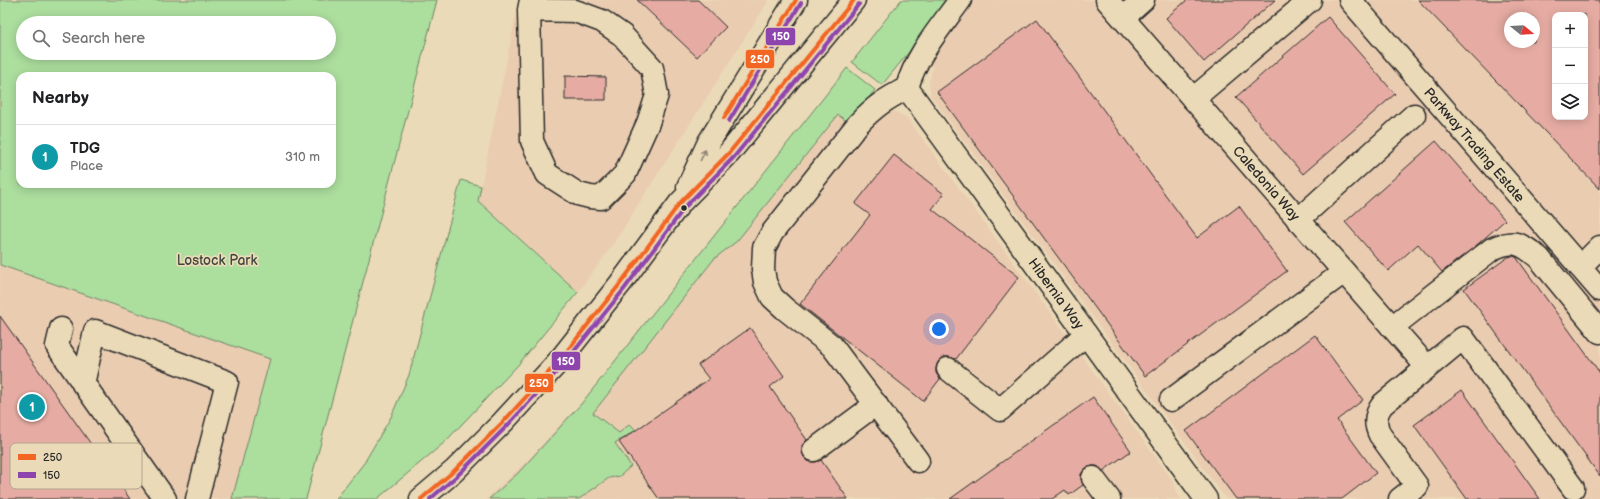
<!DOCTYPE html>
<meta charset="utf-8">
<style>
:root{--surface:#fff;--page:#f6f6f6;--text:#202124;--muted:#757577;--line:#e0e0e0;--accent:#ea580c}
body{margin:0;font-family:"Balsamiq Sans",sans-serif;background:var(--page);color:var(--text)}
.controls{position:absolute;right:12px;top:12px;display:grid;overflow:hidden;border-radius:8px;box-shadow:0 2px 10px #0003}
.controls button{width:36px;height:36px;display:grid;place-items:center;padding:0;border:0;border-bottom:1px solid var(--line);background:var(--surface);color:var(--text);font:20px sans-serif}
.compass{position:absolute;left:1504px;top:12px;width:36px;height:36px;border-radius:50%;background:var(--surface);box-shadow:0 2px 10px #0003;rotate:108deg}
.you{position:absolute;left:939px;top:329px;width:14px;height:14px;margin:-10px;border:3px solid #fff;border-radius:50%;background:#1a73e8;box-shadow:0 0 0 6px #1a73e833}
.badge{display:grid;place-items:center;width:26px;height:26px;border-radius:50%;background:var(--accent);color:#fff;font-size:13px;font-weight:700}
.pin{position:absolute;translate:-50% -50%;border:2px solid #fff;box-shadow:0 1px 4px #0006}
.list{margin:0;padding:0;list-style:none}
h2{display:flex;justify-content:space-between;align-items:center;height:52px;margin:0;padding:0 16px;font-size:17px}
h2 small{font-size:13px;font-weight:400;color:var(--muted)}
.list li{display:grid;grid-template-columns:26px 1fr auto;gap:12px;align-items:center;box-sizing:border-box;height:64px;padding:0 16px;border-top:1px solid var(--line)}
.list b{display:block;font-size:15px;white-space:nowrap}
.list p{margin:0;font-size:13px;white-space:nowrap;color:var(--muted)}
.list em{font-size:13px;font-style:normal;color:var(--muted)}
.icon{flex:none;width:22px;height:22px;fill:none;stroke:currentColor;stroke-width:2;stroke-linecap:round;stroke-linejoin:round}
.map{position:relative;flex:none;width:1600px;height:499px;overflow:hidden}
.search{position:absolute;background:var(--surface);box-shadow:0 2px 10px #0003;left:16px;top:16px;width:320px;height:44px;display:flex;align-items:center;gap:10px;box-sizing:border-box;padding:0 14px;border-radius:22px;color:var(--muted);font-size:15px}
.panel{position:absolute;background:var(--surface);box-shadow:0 2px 10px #0003;left:16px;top:72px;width:320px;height:116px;border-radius:12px}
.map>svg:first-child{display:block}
</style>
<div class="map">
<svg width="1600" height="499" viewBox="0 0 1600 499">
<rect width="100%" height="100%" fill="#ebdab7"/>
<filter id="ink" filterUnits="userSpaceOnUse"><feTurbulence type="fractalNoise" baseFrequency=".025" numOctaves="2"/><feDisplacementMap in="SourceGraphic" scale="8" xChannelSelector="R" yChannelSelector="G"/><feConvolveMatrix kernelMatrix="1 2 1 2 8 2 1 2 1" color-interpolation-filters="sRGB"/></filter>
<g filter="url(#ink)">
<!-- built -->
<path fill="#eaccb1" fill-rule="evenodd" d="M 519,0 L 769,0 L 608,252 L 578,292 L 478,201 Z
M 940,0 L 1600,0 L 1600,499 L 1226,499 L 931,96 L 929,82 L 933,67 L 906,49 ZM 1555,15 L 1585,15 L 1585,117 L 1555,117 ZM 1510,18 L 1534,18 L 1534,42 L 1510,42 Z
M 860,85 L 893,111 L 902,115 L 909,120 L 1168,474 L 1175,484 L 1177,493 L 1181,499 L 486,499 L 528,460 L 570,414 L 580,423 L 715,252 Z
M 0,265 L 270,359 L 232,499 L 0,499 Z"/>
<!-- green -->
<path fill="#acde9e" stroke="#6c8464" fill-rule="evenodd" d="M 0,0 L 437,0 L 306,499 L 232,499 L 270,359 L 0,265 ZM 23,23 L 329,23 L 329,53 L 23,53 ZM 20,76 L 332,76 L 332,184 L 20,184 Z
M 901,0 L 948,0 L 914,46 L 882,85 L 852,62 Z
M 847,68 L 875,90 L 849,123 L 838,115 L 737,241 L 714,259 L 593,413 L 619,433 L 630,424 L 636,430 L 615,443 L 631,466 L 620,476 L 609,478 L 579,499 L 489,499 L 518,473 L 581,404 Z
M 461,180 L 481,186 L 478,201 L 578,292 L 518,365 L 445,442 L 377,499 L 336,499 L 364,463 L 391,417 L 409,375 Z"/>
<!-- building -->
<path fill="#e6aca3" stroke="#2b2b2b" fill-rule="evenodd" d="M 637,0 L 698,0 L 726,27 L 697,57 Z
M 1187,0 L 1275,0 L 1204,62 L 1166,18 Z
M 1418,0 L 1600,0 L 1600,189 ZM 1555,15 L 1585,15 L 1585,117 L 1555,117 ZM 1510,18 L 1534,18 L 1534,42 L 1510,42 Z
M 1328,17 L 1395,94 L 1303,174 L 1236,97 Z
M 1037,19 L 1197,238 L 1239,206 L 1287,271 L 1145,376 L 937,92 Z
M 565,76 L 606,77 L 606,100 L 565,100 Z
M 1436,141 L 1505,220 L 1478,244 L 1442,272 L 1418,244 L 1388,271 L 1345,222 Z
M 894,155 L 944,194 L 932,209 L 1019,277 L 956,359 L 949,357 L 944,357 L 938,362 L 936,368 L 936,373 L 940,379 L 923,401 L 800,304 L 870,215 L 855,204 Z
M 1512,256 L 1516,257 L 1600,373 L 1600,476 L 1464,289 L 1508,257 Z
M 0,316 L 130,499 L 0,499 Z
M 750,328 L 784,376 L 770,387 L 807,440 L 802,445 L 802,451 L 804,457 L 809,462 L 816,462 L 821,460 L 848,499 L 659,499 L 619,442 L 709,379 L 698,365 Z
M 1315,335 L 1363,400 L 1337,420 L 1376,473 L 1342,499 L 1236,499 L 1186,431 Z
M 1462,390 L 1540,499 L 1467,499 L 1414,425 Z
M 1093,397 L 1131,451 L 1103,471 L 1097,466 L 1092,466 L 1086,468 L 1081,474 L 1081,479 L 1083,485 L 1069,495 L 1065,490 L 1052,499 L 950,499 Z"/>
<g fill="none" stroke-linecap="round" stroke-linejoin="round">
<!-- minor casing -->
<g stroke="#2b2b2b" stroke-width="25">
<g id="minor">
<path id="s1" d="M 1107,0 L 1427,367"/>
<path id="s2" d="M 1350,0 L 1600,290"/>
<path d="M 529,10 L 575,11 L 602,21 L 622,35 L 652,68 L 657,95 L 648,123 L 625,174 L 601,198 L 590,197 L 578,194 L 547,174 L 532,141 L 529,10 L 531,0"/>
<path d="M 1123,18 L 1143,0"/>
<path id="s3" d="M 907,88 L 1206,499"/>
<path d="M 1193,99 L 1310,0"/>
<path d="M 1298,220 L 1414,115"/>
<path d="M 1580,267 L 1600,247"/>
<path d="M 1392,327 L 1492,249 C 1514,239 1521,243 1539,258 L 1600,332"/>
<path d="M 61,329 L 57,346 L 165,499"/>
<path d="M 948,369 L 1000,410 L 1086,334"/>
<path d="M 83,384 L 95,331 L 227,382 L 197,499"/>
<path d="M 1171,400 L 1344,272"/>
<path d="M 814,450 L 876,404"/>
<path d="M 918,461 L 832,346 L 785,309 L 772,297 L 765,282 L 763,269 L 764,248 L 772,233 L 858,124 C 875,106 886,99 907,88 C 916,55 940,28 960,0"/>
<path d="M 1093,478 L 1109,499"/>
<path d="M 1400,499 L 1417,486 L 1380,435 C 1374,423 1375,414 1383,404 L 1463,338 L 1573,488"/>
</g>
</g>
<!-- major casing -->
<g stroke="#2b2b2b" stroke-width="25">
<path id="major" d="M 688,187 L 709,142 L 796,0
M 421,499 L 454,471 L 503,422 L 559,361 L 620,284 L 680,203 L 729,153 L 854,0"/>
</g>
<!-- minor -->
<use href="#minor" stroke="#ebdab7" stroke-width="22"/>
<!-- major -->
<use href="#major" stroke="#ebdab7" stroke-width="22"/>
<!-- bus-1 casing -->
<g stroke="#ebdab7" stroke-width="7">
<path id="bus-1" d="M 724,118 L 796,0
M 421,499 L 454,471 L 503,422 L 559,361 L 620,284 L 680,203 L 729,153 L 854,0"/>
</g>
<!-- bus-2 casing -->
<g stroke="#ebdab7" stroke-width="7">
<path id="bus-2" d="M 729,121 L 801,3
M 430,499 L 458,475 L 507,426 L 563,365 L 625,288 L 685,207 L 734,157 L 859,4"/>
</g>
<!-- bus-1 -->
<use href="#bus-1" stroke="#f26522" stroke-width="4"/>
<!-- bus-2 -->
<use href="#bus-2" stroke="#8e44ad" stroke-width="4"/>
</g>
<!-- one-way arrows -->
<defs><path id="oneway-shaft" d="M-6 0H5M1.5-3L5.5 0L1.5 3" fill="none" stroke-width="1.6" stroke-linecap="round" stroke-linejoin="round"/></defs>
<use stroke="#8b8271" href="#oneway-shaft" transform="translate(703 155) rotate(-65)"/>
</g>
<!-- markers -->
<circle fill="#2b2b2b" stroke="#ebdab7" stroke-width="1.5" cx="684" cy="208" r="3.5"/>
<g text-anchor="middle" stroke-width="3.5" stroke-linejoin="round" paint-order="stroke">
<!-- street labels -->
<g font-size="14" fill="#2b2b2b" stroke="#ebdab7">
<text dy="5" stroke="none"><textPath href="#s2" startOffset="191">Parkway Trading Estate</textPath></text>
<text dy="5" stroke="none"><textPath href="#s1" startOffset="243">Caledonia Way</textPath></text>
<text dy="5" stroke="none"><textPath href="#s3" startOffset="254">Hibernia Way</textPath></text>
</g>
<!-- park labels -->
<g font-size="14" fill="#3e463c" stroke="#ebdab7">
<text x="217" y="265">Lostock Park</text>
</g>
</g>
<!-- legend -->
<rect x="10" y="443" width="132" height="46" rx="6" fill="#ebdab7" stroke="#b1a68d" stroke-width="1"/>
<rect x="18" y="454" width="18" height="6" fill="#f26522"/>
<rect x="18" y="472" width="18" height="6" fill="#8e44ad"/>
<g font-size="11" fill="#2b2b2b">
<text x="43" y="461">250</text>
<text x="43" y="479">150</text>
</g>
<g stroke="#ebdab7" stroke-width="1.5">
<rect x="765" y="27" width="31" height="19" rx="4" fill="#8e44ad"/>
<rect x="745" y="49" width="30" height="20" rx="4" fill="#f26522"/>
<rect x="551" y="351" width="30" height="20" rx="4" fill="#8e44ad"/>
<rect x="524" y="373" width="30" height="20" rx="4" fill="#f26522"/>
</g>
<g font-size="11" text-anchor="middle" font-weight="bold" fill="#fff">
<text x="781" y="40">150</text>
<text x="760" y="63">250</text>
<text x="566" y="365">150</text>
<text x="539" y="387">250</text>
</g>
</svg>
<div class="controls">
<button>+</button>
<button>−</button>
<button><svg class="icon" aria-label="layers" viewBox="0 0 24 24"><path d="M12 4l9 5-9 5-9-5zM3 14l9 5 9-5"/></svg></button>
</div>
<svg class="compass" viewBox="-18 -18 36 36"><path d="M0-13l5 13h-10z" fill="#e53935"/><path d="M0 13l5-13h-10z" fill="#757577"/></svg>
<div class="you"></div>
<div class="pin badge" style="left:32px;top:407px;background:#0f9aa8">1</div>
<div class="search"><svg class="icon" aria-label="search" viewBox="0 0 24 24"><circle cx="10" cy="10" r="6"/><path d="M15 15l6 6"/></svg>Search here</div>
<section class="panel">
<h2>Nearby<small></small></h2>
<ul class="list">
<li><span class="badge" style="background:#0f9aa8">1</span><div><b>TDG</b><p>Place</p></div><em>310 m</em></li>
</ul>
</section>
</div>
